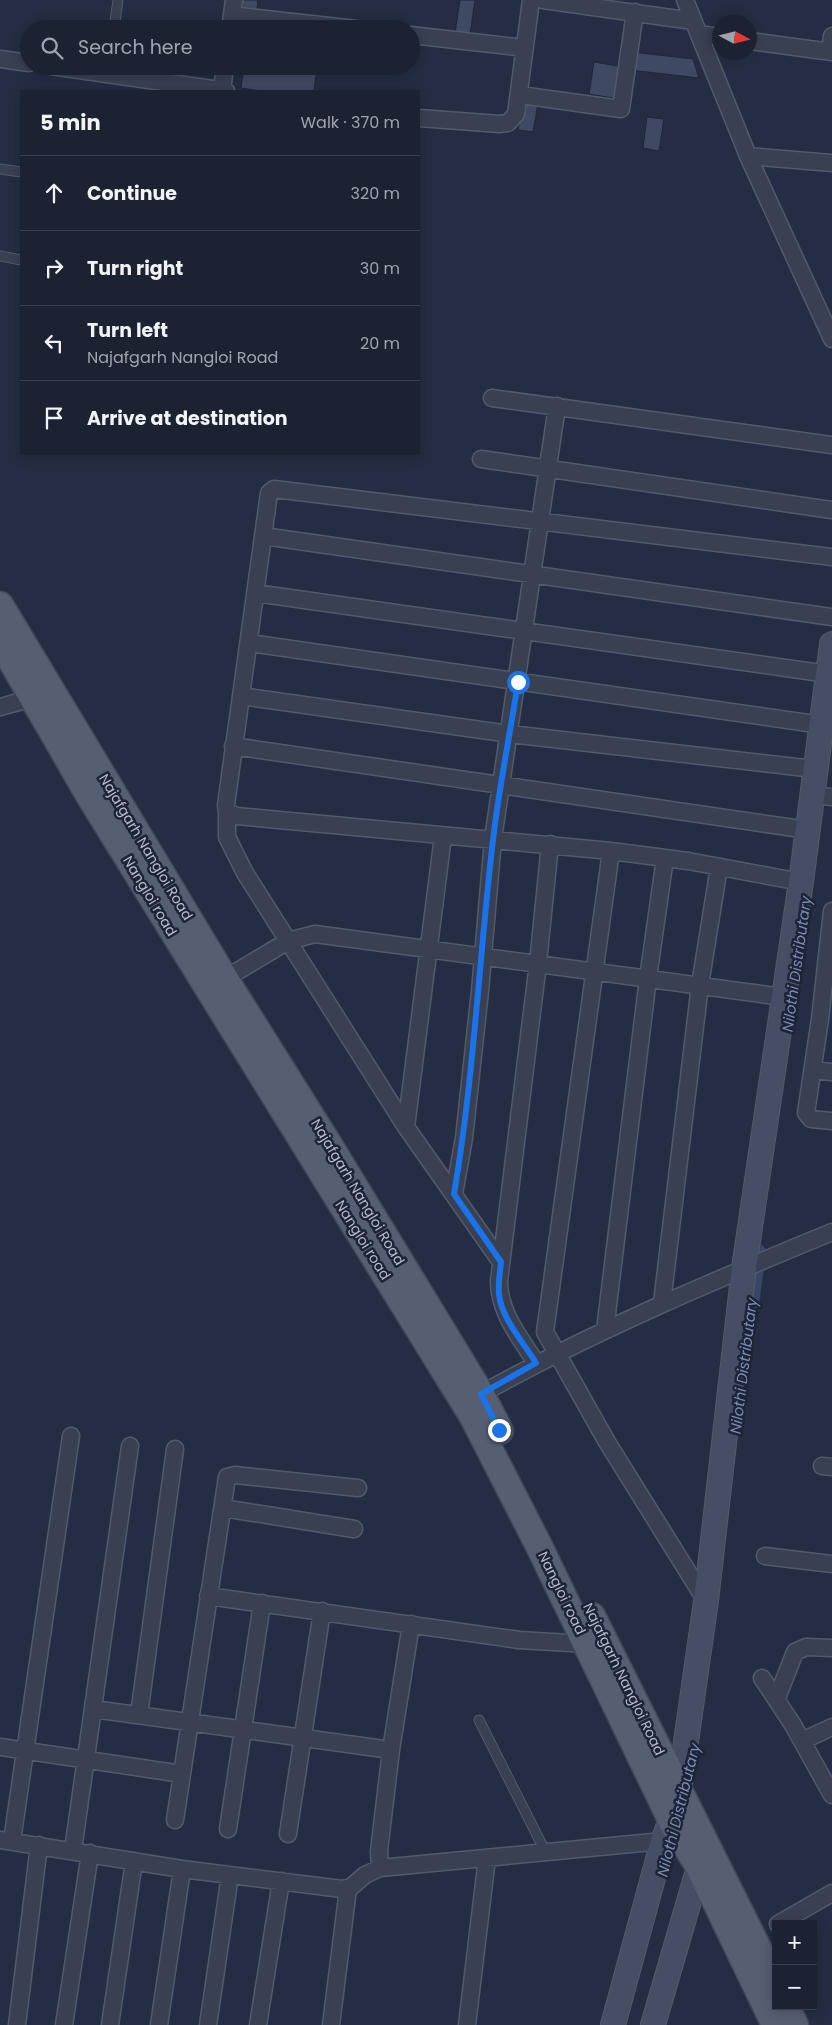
<!DOCTYPE html>
<meta charset="utf-8">
<style>
:root{--surface:#1b2232;--page:#242a3a;--text:#f1f3f6;--muted:#a0a4ac;--line:#393f4d}
body{margin:0;font-family:Poppins,sans-serif;background:var(--page);color:var(--text)}
.controls{position:absolute;right:15px;bottom:15px;display:grid;overflow:hidden;border-radius:0px;box-shadow:0 2px 12px #0003}
.controls button{width:45px;height:45px;display:grid;place-items:center;padding:0;border:0;border-bottom:1px solid var(--line);background:var(--surface);color:var(--text);font:25px sans-serif}
.compass{position:absolute;left:712px;top:15px;width:45px;height:45px;border-radius:50%;background:var(--surface);box-shadow:0 2px 12px #0003;rotate:97deg}
.stop{position:absolute;width:15px;height:15px;margin:-11px;border:4px solid #1a73e8;border-radius:50%;background:#fff}
.stop.end{background:#1a73e8;border-color:#fff;box-shadow:0 1px 5px #0008}
.list{margin:0;padding:0;list-style:none}
h2{display:flex;justify-content:space-between;align-items:center;height:65px;margin:0;padding:0 20px;font-size:21px}
h2 small{font-size:16px;font-weight:400;color:var(--muted)}
.list li{display:grid;grid-template-columns:32px 1fr auto;gap:15px;align-items:center;box-sizing:border-box;height:75px;padding:0 20px;border-top:1px solid var(--line)}
.list b{display:block;font-size:19px;white-space:nowrap}
.list p{margin:0;font-size:16px;white-space:nowrap;color:var(--muted)}
.list em{font-size:16px;font-style:normal;color:var(--muted)}
.icon{flex:none;width:28px;height:28px;fill:none;stroke:currentColor;stroke-width:2;stroke-linecap:round;stroke-linejoin:round}
.map{position:relative;flex:none;width:832px;height:2025px;overflow:hidden}
.search{position:absolute;background:var(--surface);box-shadow:0 2px 12px #0003;left:20px;top:20px;width:400px;height:55px;display:flex;align-items:center;gap:12px;box-sizing:border-box;padding:0 18px;border-radius:28px;color:var(--muted);font-size:19px}
.panel{position:absolute;background:var(--surface);box-shadow:0 2px 12px #0003;left:20px;top:90px;width:400px;height:365px;border-radius:0px}
.map>svg:first-child{display:block}
</style>
<div class="map">
<svg width="832" height="2025" viewBox="0 0 832 2025">
<rect width="100%" height="100%" fill="#242d43"/>
<g fill="none" stroke-linecap="round" stroke-linejoin="round">
<!-- canal -->
<path stroke="#37456b" stroke-width="16" d="M 751,1304 L 758,1252"/>
</g>
<!-- building -->
<path fill="#404963" stroke="#1f2639" d="M 236,0 L 258,0 L 257,9 L 235,6 Z
M 460,0 L 475,0 L 470,35 L 455,33 Z
M 250,24 L 282,29 L 249,29 Z
M 632,52 L 693,59 L 699,78 L 630,70 Z
M 594,62 L 623,67 L 619,99 L 589,94 Z
M 189,66 L 215,66 L 213,75 L 188,72 Z
M 244,66 L 317,66 L 314,91 L 261,91 L 241,88 Z
M 523,100 L 538,103 L 533,132 L 518,130 Z
M 647,117 L 664,119 L 659,151 L 643,148 Z"/>
<g fill="none" stroke-linecap="round" stroke-linejoin="round">
<!-- lane casing -->
<g stroke="#535a6c" stroke-width="11">
<path id="lane" d="M 114,29 L 118,0
M 0,169 L 21,172
M 0,256 L 21,260
M 479,1720 L 546,1853"/>
</g>
<!-- street casing -->
<g stroke="#535a6c" stroke-width="19">
<path id="street" d="M 543,0 L 693,21
M 685,0 L 748,156 L 832,339
M 232,15 L 356,29
M 230,29 L 234,0
M 699,34 L 720,37
M 411,35 L 525,48
M 750,41 L 832,52
M 830,52 L 832,36
M 0,59 L 29,63
M 51,66 L 226,91
M 222,91 L 225,66
M 520,95 L 621,109 L 635,12
M 419,118 L 499,124 L 508,123 L 516,114 L 531,0
M 748,156 L 832,163
M 492,398 L 832,445
M 481,459 L 832,510
M 263,536 L 832,617
M 255,593 L 828,674
M 250,643 L 822,725
M 241,696 L 510,734 L 814,769
M 0,707 L 33,698
M 233,746 L 808,830
M 811,795 L 832,797
M 227,812 L 227,837 L 245,873 L 406,1127 L 501,1262
M 611,851 L 545,1332 L 607,1442 L 706,1601
M 801,882 L 688,861 L 611,851 L 237,816 L 227,812 L 226,805 L 269,493 L 274,489 L 832,557
M 832,911 L 820,1019 L 806,1113 L 811,1119 L 832,1121
M 218,983 L 288,941 L 315,934 L 783,997
M 813,1070 L 832,1072
M 406,1127 L 443,836
M 454,1194 L 464,1138 L 480,991 L 493,839 L 557,406
M 662,1303 L 700,985 L 719,867
M 605,1330 L 648,978 L 665,858
M 536,1363 C 520,1337 499,1313 499,1281 L 538,963 L 550,844
M 481,1394 C 594,1331 713,1281 832,1232
M 822,1466 L 832,1467
M 223,1508 L 354,1529
M 765,1556 L 832,1564
M 208,1596 L 519,1640 L 587,1644
M 762,1678 L 793,1725 L 832,1795
M 777,1698 L 795,1652 L 806,1647 L 832,1648
M 93,1709 L 391,1750
M 139,1715 L 175,1449
M 802,1741 L 832,1727
M 0,1747 L 182,1774
M 175,1820 L 227,1477 L 235,1475 L 358,1488
M 228,1829 L 262,1603
M 288,1834 L 322,1611
M 0,1840 L 182,1869 L 342,1889 L 351,1887 L 365,1875 L 380,1868 L 663,1841
M 12,1841 L 71,1436
M 73,1850 L 130,1446
M 380,1868 L 379,1851 L 391,1750 L 411,1624
M 778,1924 L 832,1893
M 17,2025 L 39,1845
M 64,2025 L 90,1853
M 110,2025 L 134,1861
M 159,2025 L 182,1869
M 208,2025 L 230,1875
M 258,2025 L 281,1881
M 331,2025 L 348,1889
M 467,2025 L 487,1858"/>
</g>
<!-- secondary casing -->
<g stroke="#535a6c" stroke-width="26">
<path id="secondary" d="M 679,1791 L 706,1601 L 744,1268 L 801,882 L 832,644
M 613,2025 L 663,1841 L 676,1806
M 653,2025 L 699,1867 L 708,1858"/>
</g>
<!-- primary casing -->
<g stroke="#42485b" stroke-width="29">
<path id="primary" d="M 0,605 L 225,979 L 331,1148 L 481,1394 L 500,1431
M 0,641 L 90,797 L 473,1417 L 539,1546 L 674,1826 L 699,1867 L 775,2025
M 592,1616 L 776,1984
M 786,2006 L 795,2025"/>
</g>
<!-- lane -->
<use href="#lane" stroke="#384052" stroke-width="9"/>
<!-- street -->
<use href="#street" stroke="#384052" stroke-width="16"/>
<!-- secondary -->
<use href="#secondary" stroke="#464e65" stroke-width="24"/>
<!-- primary -->
<use href="#primary" stroke="#565e72" stroke-width="26"/>
</g>
<g fill="none" stroke-linecap="round" stroke-linejoin="round">
<!-- route -->
<path stroke="#1a73e8" stroke-width="6" d="M 499,1430 L 481,1394 L 536,1363 C 524,1343 501,1318 499,1294 C 498,1283 500,1273 501,1262 L 454,1194 C 474,1077 479,958 493,840 C 499,787 510,735 518,682"/>
</g>
<g text-anchor="middle" stroke-width="5" stroke-linejoin="round" paint-order="stroke">
<!-- street labels -->
<g font-size="14" fill="#b5bbcc" stroke="#1d2437">
<text transform="translate(146 847) rotate(59)" y="5">Najafgarh Nangloi Road</text>
<text transform="translate(150 896) rotate(59)" y="5">Nangloi road</text>
<text transform="translate(358 1192) rotate(59)" y="5">Najafgarh Nangloi Road</text>
<text transform="translate(363 1240) rotate(58)" y="5">Nangloi road</text>
<text transform="translate(562 1593) rotate(64)" y="5">Nangloi road</text>
<text transform="translate(624 1679) rotate(64)" y="5">Najafgarh Nangloi Road</text>
</g>
<!-- water labels -->
<g font-size="15" font-style="italic" fill="#7b8cb5" stroke="#1d2437">
<text transform="translate(797 964) rotate(-82)" y="5">Nilothi Distributary</text>
<text transform="translate(744 1366) rotate(-83)" y="5">Nilothi Distributary</text>
<text transform="translate(679 1810) rotate(-76)" y="5">Nilothi Distributary</text>
</g>
</g>
</svg>
<div class="controls">
<button>+</button>
<button>−</button>
</div>
<svg class="compass" viewBox="-18 -18 36 36"><path d="M0-13l5 13h-10z" fill="#e53935"/><path d="M0 13l5-13h-10z" fill="#a0a4ac"/></svg>
<div class="stop" style="left:518px;top:682px"></div>
<div class="stop end" style="left:499px;top:1430px"></div>
<div class="search"><svg class="icon" aria-label="search" viewBox="0 0 24 24"><circle cx="10" cy="10" r="6"/><path d="M15 15l6 6"/></svg>Search here</div>
<section class="panel">
<h2>5 min<small>Walk · 370 m</small></h2>
<ul class="list">
<li><svg class="icon" aria-label="ahead" viewBox="0 0 24 24"><path d="M12 20V5M6 11l6-6 6 6"/></svg><div><b>Continue</b></div><em>320 m</em></li>
<li><svg class="icon" aria-label="right" viewBox="0 0 24 24"><path d="M7 20v-9h11M14 6l5 5-5 5"/></svg><div><b>Turn right</b></div><em>30 m</em></li>
<li><svg class="icon" aria-label="left" viewBox="0 0 24 24"><path d="M17 20v-9H6M10 6l-5 5 5 5"/></svg><div><b>Turn left</b><p>Najafgarh Nangloi Road</p></div><em>20 m</em></li>
<li><svg class="icon" aria-label="arrive" viewBox="0 0 24 24"><path d="M6 21V4h12l-3 4 3 4H6"/></svg><div><b>Arrive at destination</b></div></li>
</ul>
</section>
</div>
